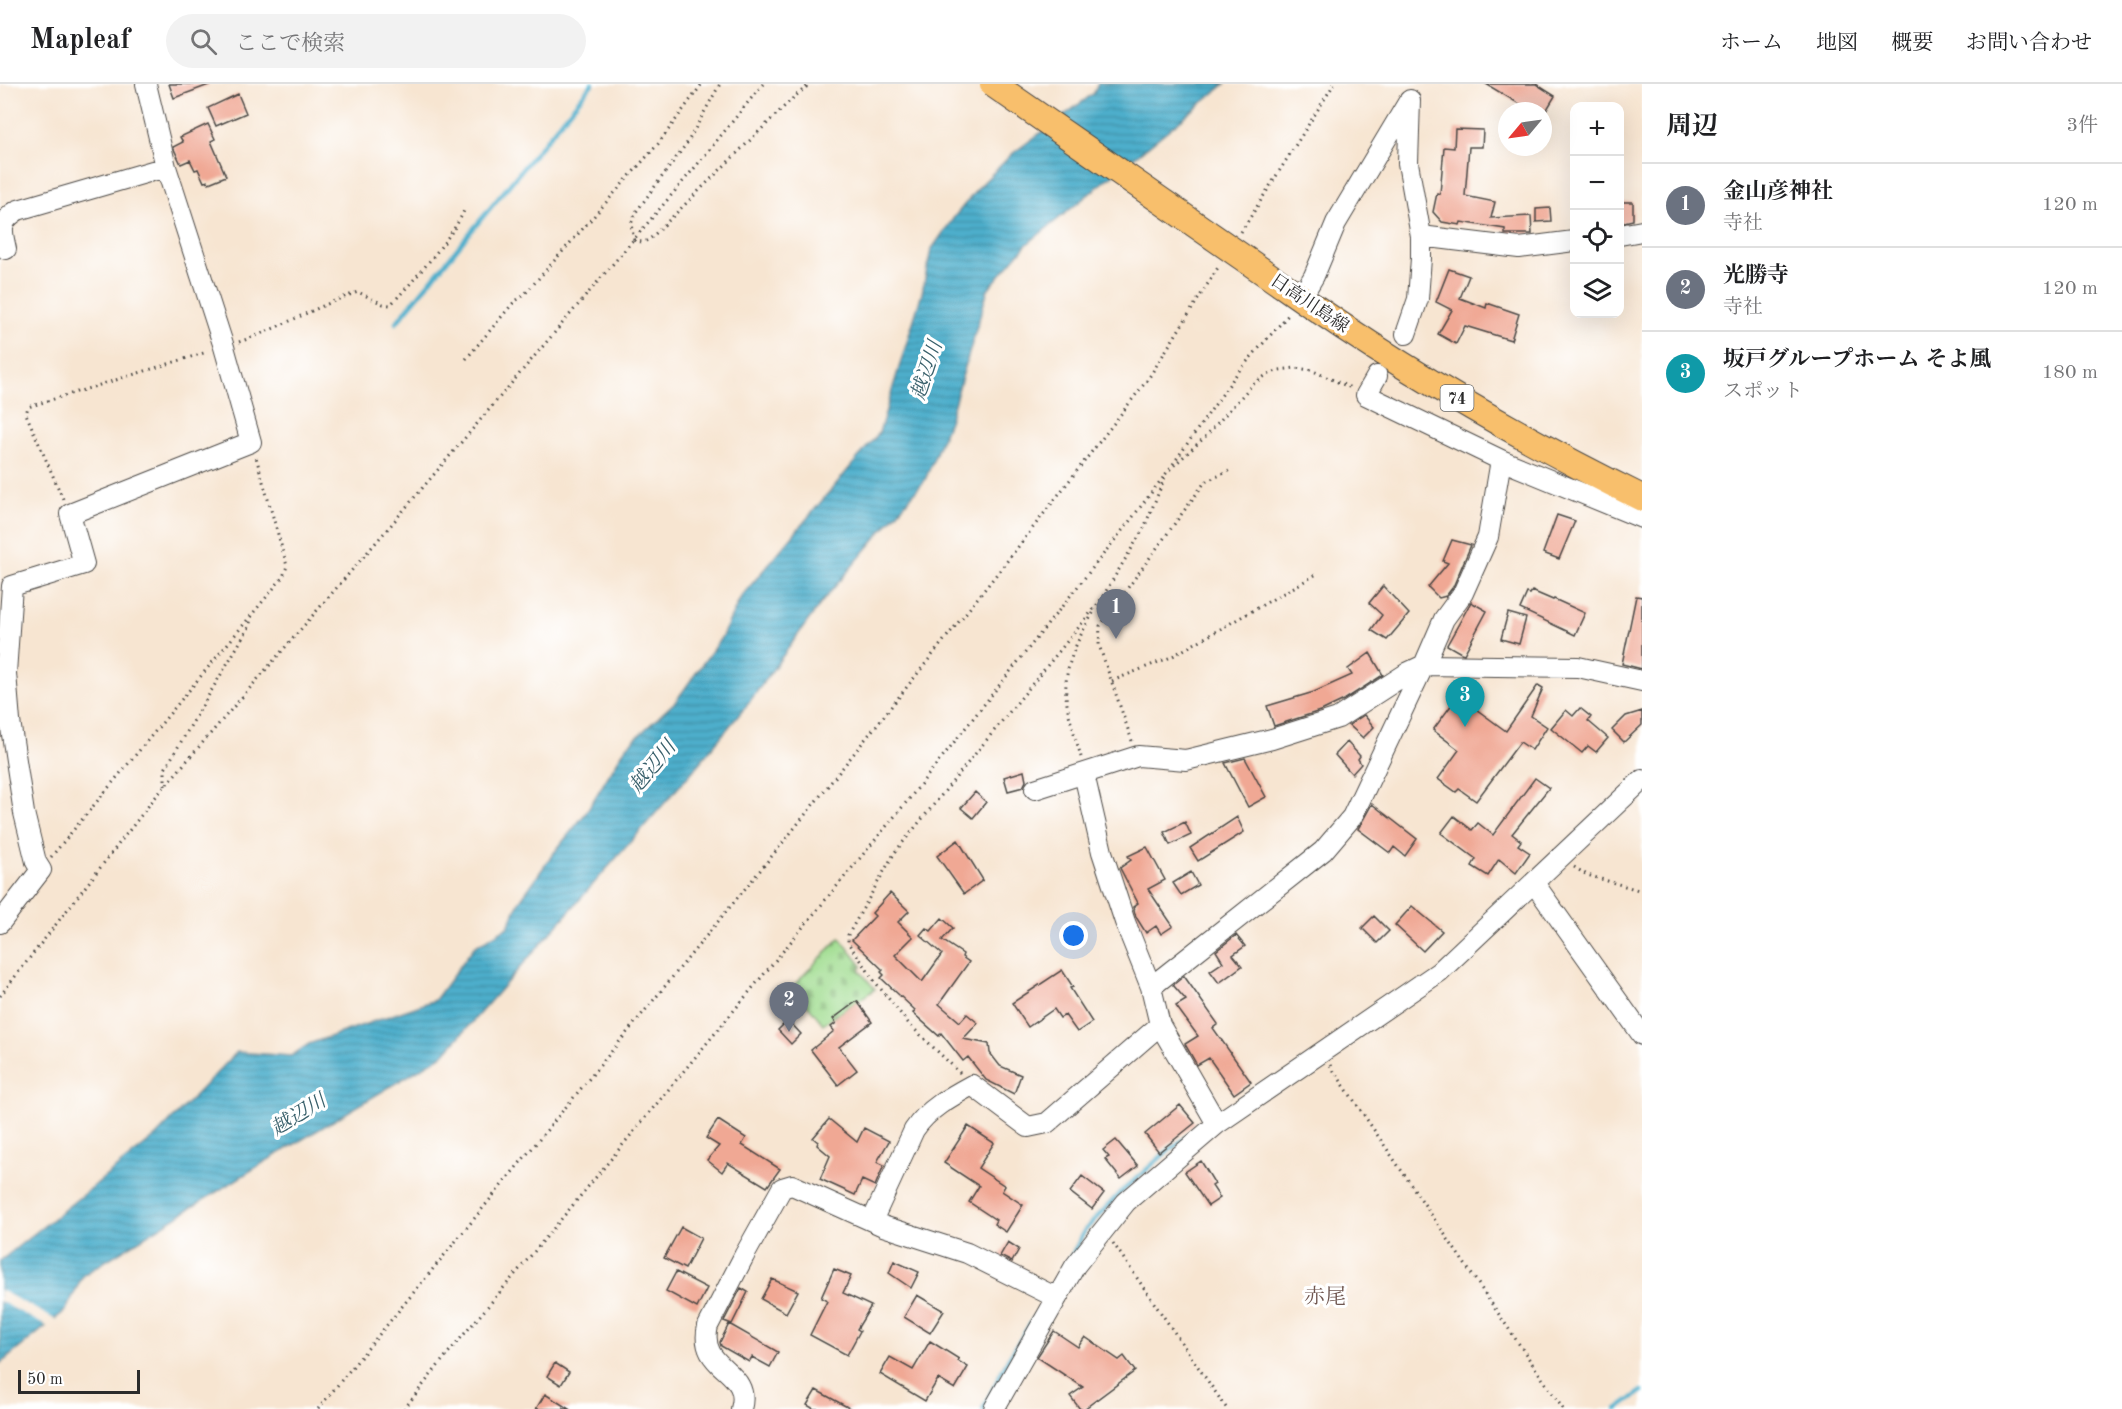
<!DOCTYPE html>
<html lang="ja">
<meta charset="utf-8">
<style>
:root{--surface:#fff;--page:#f2f2f2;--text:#202124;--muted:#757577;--line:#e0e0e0;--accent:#d93025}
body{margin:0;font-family:"Old Standard TT","Noto Serif JP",serif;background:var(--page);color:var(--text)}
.controls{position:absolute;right:18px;top:18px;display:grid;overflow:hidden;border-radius:12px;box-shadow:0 6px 24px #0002}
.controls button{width:54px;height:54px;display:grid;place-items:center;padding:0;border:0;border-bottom:2px solid var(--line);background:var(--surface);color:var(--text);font:30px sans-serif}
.compass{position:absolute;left:1498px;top:18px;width:54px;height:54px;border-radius:50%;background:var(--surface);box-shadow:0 6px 24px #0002;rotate:241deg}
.scale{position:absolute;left:18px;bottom:15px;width:122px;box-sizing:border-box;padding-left:6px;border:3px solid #2b2b2b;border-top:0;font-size:16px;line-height:21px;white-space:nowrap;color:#2b2b2b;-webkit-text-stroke:4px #fff;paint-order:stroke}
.you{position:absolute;left:1074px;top:852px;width:21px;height:21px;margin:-15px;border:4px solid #fff;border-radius:50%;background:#1a73e8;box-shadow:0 0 0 9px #1a73e833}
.badge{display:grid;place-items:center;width:39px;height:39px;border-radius:50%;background:var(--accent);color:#fff;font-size:20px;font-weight:700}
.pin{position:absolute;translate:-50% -50px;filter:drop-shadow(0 2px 3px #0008)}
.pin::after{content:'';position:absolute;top:32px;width:21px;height:18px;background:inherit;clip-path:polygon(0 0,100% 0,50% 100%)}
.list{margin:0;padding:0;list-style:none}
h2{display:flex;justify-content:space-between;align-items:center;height:78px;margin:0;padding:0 24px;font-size:26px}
h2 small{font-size:20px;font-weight:400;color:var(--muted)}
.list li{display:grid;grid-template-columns:39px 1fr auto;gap:18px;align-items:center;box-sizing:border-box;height:84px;padding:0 24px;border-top:2px solid var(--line)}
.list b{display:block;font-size:22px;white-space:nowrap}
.list p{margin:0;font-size:20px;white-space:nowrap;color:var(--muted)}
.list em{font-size:20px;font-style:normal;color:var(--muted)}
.icon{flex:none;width:33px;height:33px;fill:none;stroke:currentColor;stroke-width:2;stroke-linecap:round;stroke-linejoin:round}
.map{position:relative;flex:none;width:1642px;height:1325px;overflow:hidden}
header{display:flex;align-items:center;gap:36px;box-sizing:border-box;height:84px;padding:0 30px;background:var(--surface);border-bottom:2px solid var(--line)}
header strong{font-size:28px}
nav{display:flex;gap:33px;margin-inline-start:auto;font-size:21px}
.search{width:420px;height:54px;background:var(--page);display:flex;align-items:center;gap:15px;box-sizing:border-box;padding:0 21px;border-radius:33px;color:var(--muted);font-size:22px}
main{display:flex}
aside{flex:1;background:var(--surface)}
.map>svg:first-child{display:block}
</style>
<header>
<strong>Mapleaf</strong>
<div class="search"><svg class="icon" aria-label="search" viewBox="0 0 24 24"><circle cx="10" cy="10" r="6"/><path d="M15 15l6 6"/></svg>ここで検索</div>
<nav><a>ホーム</a><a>地図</a><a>概要</a><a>お問い合わせ</a></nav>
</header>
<main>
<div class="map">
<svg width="1642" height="1325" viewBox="0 0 1642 1325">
<defs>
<pattern id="cemetery-stones" width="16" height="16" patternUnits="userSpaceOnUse" patternTransform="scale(1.5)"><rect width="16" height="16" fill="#a1dd91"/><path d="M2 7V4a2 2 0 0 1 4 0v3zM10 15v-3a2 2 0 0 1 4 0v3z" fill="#8bbe7d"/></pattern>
<pattern id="water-rules" width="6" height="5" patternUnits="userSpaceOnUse" patternTransform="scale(1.5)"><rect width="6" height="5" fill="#4dafcc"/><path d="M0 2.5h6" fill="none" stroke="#408fa6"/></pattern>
</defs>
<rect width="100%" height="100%" fill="#fff"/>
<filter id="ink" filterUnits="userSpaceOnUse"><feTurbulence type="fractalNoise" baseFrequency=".0167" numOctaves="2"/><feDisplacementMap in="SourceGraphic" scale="12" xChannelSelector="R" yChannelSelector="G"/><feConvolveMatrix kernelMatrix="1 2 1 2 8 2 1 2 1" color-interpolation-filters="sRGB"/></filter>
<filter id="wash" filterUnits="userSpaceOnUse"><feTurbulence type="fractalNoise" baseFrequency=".008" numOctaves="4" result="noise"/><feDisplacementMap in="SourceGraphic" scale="24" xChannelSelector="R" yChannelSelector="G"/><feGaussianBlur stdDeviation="1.35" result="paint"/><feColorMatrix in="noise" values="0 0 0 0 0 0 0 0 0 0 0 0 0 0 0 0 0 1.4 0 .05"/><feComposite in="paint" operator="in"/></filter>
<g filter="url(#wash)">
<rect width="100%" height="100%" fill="#f7e5d1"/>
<!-- cemetery -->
<path fill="url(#cemetery-stones)" stroke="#66845e" stroke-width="1.5" d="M 840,854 L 862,882 L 859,886 L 875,905 L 823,940 L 807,920 L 801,925 L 786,909 Z"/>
<!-- water -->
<path fill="url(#water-rules)" stroke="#3c6d7c" stroke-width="1.5" d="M 1098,0 L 1225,0 L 1026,161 L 988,205 L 949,337 L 925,396 L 821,519 L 747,621 L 691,689 L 443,971 L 263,1079 L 83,1191 L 66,1226 L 0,1280 L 0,1177 L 156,1052 L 237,968 L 291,972 L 309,960 L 435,916 L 474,863 L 508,843 L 519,818 L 553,770 L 585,730 L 626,663 L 676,617 L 721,554 L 741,513 L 879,349 L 922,209 L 931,166 L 955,132 L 979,103 L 1012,70 L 1094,9 Z"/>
<!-- pier -->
<path fill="#f7e5d1" d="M 0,1206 L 58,1237 L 50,1244 L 0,1217 Z"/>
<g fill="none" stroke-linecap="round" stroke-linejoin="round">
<!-- stream -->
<path stroke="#4dafcc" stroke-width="4.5" d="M 396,239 L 592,0
M 1070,1175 L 1085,1146 L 1119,1110 L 1163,1071 L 1192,1049
M 983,1325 L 1008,1275 L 1035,1233
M 1617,1325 L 1642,1307"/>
</g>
<g id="blocks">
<!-- building -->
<path fill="#f0a894" d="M 169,0 L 208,0 L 209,1 L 174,14 Z
M 1486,0 L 1536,0 L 1555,12 L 1546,27 L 1531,27 Z
M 238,10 L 246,29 L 216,42 L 208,24 Z
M 208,40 L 215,55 L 211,57 L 226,92 L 209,99 L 208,97 L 204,98 L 198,85 L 195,86 L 190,76 L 181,80 L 173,63 L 183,58 L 180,53 Z
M 1455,45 L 1483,46 L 1482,63 L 1469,63 L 1465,112 L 1495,118 L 1491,134 L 1531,132 L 1532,150 L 1505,150 L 1505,145 L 1461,138 L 1460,141 L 1442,138 L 1433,128 L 1437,109 L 1440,110 L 1444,63 L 1454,64 Z
M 1620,118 L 1633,118 L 1633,136 L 1620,139 Z
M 1550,124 L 1551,137 L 1536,138 L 1536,125 Z
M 1449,185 L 1469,192 L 1460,214 L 1486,224 L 1487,219 L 1519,230 L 1511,256 L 1465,242 L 1456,260 L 1438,250 L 1452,226 L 1436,218 Z
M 1557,431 L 1575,437 L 1559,475 L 1543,469 Z
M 1452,456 L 1471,461 L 1453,503 L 1446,512 L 1439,514 L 1428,503 L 1448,479 L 1443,477 Z
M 1383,502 L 1409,530 L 1387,556 L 1371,546 L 1382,531 L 1369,519 Z
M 1532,507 L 1553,516 L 1554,515 L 1585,529 L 1575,551 L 1520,525 L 1527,509 L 1530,510 Z
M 1636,512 L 1642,513 L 1642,585 L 1622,580 Z
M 1471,518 L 1487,527 L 1464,570 L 1461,569 L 1447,561 Z
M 1508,529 L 1526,534 L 1519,560 L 1501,555 Z
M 1370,569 L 1383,591 L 1344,616 L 1323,626 L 1274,642 L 1267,622 L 1314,608 L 1352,591 L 1348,585 Z
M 1538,601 L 1543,604 L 1531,632 L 1547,643 L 1532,666 L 1520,658 L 1476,717 L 1459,705 L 1456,708 L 1438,695 L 1459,666 L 1433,646 L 1458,612 L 1506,647 Z
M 1580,624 L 1591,633 L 1588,637 L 1608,654 L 1596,668 L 1588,662 L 1582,669 L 1551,644 L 1566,626 L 1573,632 Z
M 1642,627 L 1642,641 L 1624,658 L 1612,646 L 1626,632 Z
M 1364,631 L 1374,643 L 1363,654 L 1349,641 Z
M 1347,658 L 1360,672 L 1358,675 L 1361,680 L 1352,690 L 1335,671 Z
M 1245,674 L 1266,713 L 1248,723 L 1225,679 Z
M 1024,687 L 1026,697 L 1023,703 L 1008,707 L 1004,693 Z
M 1535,694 L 1549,704 L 1512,750 L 1521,757 L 1518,761 L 1530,769 L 1516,789 L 1499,775 L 1488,792 L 1472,782 L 1476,775 L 1441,749 L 1454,732 L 1472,746 L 1478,739 L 1493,751 Z
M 975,708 L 986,718 L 973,734 L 961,724 Z
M 1372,720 L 1417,755 L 1405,772 L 1394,763 L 1390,769 L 1358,745 Z
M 1237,733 L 1244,748 L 1198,777 L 1190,764 Z
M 1185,738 L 1191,751 L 1170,761 L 1164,748 Z
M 958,756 L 983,796 L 964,810 L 937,772 Z
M 1147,763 L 1165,796 L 1148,805 L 1173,842 L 1161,850 L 1156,842 L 1146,849 L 1136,833 L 1133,823 L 1138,819 L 1120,784 L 1131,776 L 1128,772 Z
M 1191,788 L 1198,801 L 1181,811 L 1173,799 Z
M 890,809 L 909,827 L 898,838 L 913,853 L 895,871 L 922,898 L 942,870 L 920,851 L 926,844 L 931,847 L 942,834 L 953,844 L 942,856 L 963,870 L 962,873 L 969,878 L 939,920 L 960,938 L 967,930 L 978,939 L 963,955 L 989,960 L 990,969 L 1000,982 L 1021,991 L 1014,1010 L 986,996 L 968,973 L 963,977 L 941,949 L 939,952 L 913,929 L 915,926 L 881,894 L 884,891 L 881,888 L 883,886 L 852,856 L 875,832 L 872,829 Z
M 1412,822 L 1442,847 L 1423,867 L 1395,841 Z
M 1374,832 L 1389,847 L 1377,859 L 1362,844 Z
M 1236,851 L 1245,862 L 1233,871 L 1242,882 L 1219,899 L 1210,887 L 1223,878 L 1216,867 Z
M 1062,886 L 1073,903 L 1070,904 L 1092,938 L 1077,948 L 1065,931 L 1060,934 L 1054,925 L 1028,943 L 1012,919 Z
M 1184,892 L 1218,940 L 1213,944 L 1251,998 L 1234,1010 L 1209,974 L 1197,981 L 1185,960 L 1198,952 L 1176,922 L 1186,916 L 1173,901 Z
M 857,917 L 872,938 L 839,963 L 857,986 L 838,1001 L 811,966 L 834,947 L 831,943 L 836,939 L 833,935 Z
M 788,936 L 801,950 L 791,960 L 778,946 Z
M 1180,1021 L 1195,1039 L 1159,1068 L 1145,1050 Z
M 829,1035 L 857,1058 L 864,1044 L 889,1057 L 877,1078 L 884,1081 L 875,1102 L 862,1096 L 855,1111 L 820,1095 L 830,1072 L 817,1061 L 818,1058 L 813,1054 Z
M 718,1036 L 746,1054 L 742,1061 L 780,1085 L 767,1103 L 728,1079 L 722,1088 L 707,1076 L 719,1062 L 706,1054 Z
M 968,1042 L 994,1059 L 978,1084 L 1005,1102 L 1002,1107 L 1023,1121 L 1006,1148 L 994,1140 L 996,1136 L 969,1118 L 979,1102 L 944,1079 Z
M 1116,1056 L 1138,1082 L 1121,1095 L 1105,1075 L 1109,1073 L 1103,1066 Z
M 1201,1077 L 1215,1100 L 1212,1102 L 1220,1114 L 1208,1122 L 1185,1088 Z
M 1082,1092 L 1104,1109 L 1092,1125 L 1070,1108 Z
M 681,1143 L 701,1154 L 685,1185 L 664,1174 Z
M 1008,1158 L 1019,1165 L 1012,1178 L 1000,1172 Z
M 894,1177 L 919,1188 L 911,1204 L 889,1189 Z
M 834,1185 L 851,1192 L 843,1209 L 871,1222 L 857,1245 L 860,1247 L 847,1271 L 810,1251 L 827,1217 L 821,1214 Z
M 676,1188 L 707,1204 L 697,1224 L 666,1207 Z
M 772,1195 L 798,1207 L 786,1229 L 761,1215 Z
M 741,1204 L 748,1208 L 732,1240 L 724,1237 Z
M 917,1211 L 944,1227 L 930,1249 L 904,1233 Z
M 729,1240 L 778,1268 L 770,1283 L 752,1273 L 749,1278 L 721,1262 L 720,1258 Z
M 1054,1247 L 1078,1263 L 1085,1253 L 1119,1276 L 1124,1272 L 1135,1287 L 1084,1325 L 1080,1325 L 1070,1312 L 1083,1303 L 1037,1273 Z
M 930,1257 L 959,1275 L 958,1277 L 968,1283 L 955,1305 L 938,1295 L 925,1317 L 880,1290 L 890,1273 L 913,1286 Z
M 555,1279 L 569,1288 L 561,1301 L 547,1292 Z
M 816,1306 L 851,1325 L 814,1325 L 807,1321 Z
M 545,1310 L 569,1325 L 536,1325 Z"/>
</g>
</g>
<g filter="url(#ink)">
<use href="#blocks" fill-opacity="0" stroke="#4a4744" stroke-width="1.5"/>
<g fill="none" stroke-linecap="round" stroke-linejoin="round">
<!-- minor casing -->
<g stroke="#4a4744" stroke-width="22">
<path id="minor" d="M 1620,151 L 1642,147
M 1421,152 L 1519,164 L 1574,157
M 6,165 C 1,144 0,137 18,126 L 166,83
M 1301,214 L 1314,192 L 1336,139 L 1409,17
M 1406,250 L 1418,215 L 1421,174 L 1421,152 L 1408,79 L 1410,16
M 1377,292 L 1366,311 L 1501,376 L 1642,434
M 1084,690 L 1102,768 L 1125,838 L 1151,903 L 1160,941 L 1217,1040
M 1035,705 L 1138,672 L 1186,676 L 1272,655 L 1338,634 L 1409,588 L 1424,581 L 1444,535 L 1463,509 L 1488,453 L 1501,376
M 1534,799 L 1642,951
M 0,839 L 41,786 L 36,778 L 24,729 L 10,637 L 6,589 L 12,502 L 84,480 L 70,430 L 251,358 L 224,263 L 166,83 L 146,0
M 1151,903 L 1323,767 L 1352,733 L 1424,581 L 1578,583 L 1642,597
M 872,1137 L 914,1046 C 928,1025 950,1013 972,1001 L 1028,1043 L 1047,1039 L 1160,941
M 741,1325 C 753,1285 697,1287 708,1242 L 744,1172 L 782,1104 L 792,1101 L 883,1142 L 967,1169 L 1057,1214
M 994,1325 L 1075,1182 L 1126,1118 L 1217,1040 L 1439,888 L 1642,696"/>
</g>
<!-- major casing -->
<g stroke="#4a4744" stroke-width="28">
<path id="major" d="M 1281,200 C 1395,281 1516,352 1642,414"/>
</g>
<!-- path -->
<path stroke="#4a4744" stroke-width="3" stroke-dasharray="1.5 4.5" stroke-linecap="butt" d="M 1241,148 L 1334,0
M 634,156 C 644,160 648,157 655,150 L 792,15 L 810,0
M 634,156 L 631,140 L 636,128 L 687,59 L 720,0
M 239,258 C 280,244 317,222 358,208 L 383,220 L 390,221 C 407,205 461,143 465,123
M 466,275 L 514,218 L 523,212 L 658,60 L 702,0
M 1173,380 L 1238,288 L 1290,229
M 63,415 L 26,330 L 28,323 L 207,268
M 1100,517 L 1144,444 L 1165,393
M 1112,597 L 1171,573 L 1317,490
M 1132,657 L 1099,561 L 1100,542 L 1205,398 L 1229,387
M 1081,673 C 1075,650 1064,623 1066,600 C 1067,575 1082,547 1095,526
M 165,702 L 165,685 L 249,543 L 252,531
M 51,773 L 283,493 L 287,482 L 256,373
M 1574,783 L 1587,791 L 1642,807
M 0,912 L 153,716 L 391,441 L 697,81 L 763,0
M 1330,981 L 1563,1325
M 960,989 L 909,940 L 872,894 L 865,882 L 848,859 L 848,851 L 895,768 L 1101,516
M 1113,1159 L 1227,1325
M 318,1325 L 785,756 L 1008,476 L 1148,295 L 1219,182
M 404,1325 L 449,1268 L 534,1168 L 909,715 L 1129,438 L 1168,387 L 1204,354 L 1253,300 L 1265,292 L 1279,286 L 1295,284 L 1311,286 L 1351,304"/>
<!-- minor -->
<use href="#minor" stroke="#fff" stroke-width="20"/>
<!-- major -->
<use href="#major" stroke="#f8bf6c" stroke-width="26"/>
<!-- major-bridge casing -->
<g stroke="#4a4744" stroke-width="28" stroke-linecap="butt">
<path id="major-bridge" d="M 993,0 L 1281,200"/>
</g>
<!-- major-bridge -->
<use href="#major-bridge" stroke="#f8bf6c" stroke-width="26"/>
</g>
</g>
<g text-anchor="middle" stroke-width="6" stroke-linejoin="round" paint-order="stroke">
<!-- shield labels -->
<rect fill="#fff" stroke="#6b6b6b" stroke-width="1.5" x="1440.5" y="301" width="33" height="26" rx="4.5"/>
<g font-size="16" font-weight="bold" fill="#2b2b2b">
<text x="1457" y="320">74</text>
</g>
<!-- street labels -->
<g font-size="18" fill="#2b2b2b" stroke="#fff">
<text transform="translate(1310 219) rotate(34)" y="6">日高川島線</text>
</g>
<!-- water labels -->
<g font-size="20" font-style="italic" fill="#39606b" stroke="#fff">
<text transform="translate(926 286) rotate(-72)" y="7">越辺川</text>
<text transform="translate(652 682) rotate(-51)" y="7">越辺川</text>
<text transform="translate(298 1030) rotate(-32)" y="7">越辺川</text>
</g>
<!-- quarter labels -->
<g font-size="21" fill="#705750" stroke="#fff">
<text x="1325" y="1219">赤尾</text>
</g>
</g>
</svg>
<div class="controls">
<button>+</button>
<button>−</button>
<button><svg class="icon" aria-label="locate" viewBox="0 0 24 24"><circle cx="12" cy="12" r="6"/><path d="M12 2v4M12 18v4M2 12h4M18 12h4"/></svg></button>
<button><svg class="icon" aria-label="layers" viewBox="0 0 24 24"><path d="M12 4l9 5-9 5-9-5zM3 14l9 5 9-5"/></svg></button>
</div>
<svg class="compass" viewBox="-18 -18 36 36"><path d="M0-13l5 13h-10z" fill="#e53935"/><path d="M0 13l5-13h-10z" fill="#757577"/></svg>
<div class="scale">50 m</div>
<div class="you"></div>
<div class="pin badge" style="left:1116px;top:555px;background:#6b7280">1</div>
<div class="pin badge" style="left:789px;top:948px;background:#6b7280">2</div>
<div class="pin badge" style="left:1465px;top:643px;background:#0f9aa8">3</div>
</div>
<aside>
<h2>周辺<small>3件</small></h2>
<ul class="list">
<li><span class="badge" style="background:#6b7280">1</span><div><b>金山彦神社</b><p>寺社</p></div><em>120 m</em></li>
<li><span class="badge" style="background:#6b7280">2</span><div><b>光勝寺</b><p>寺社</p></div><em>120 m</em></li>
<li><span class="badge" style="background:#0f9aa8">3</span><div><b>坂戸グループホーム そよ風</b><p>スポット</p></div><em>180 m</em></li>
</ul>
</aside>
</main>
